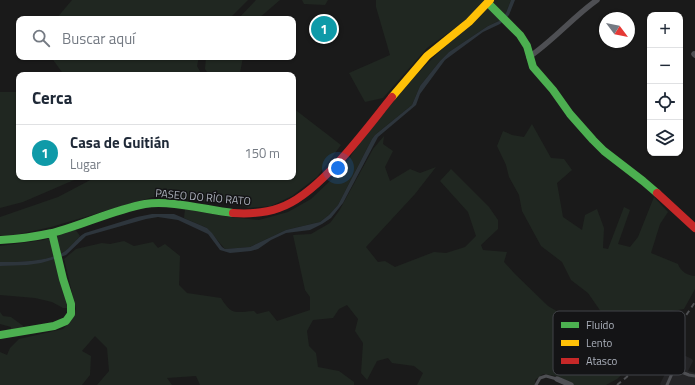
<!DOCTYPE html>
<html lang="es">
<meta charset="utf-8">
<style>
:root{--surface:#fff;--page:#f2f2f3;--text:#1f2937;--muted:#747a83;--line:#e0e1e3;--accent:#0f766e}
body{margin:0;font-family:"Titillium Web",sans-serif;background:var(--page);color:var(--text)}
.controls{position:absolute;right:12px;top:12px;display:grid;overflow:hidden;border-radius:8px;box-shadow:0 1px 3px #0004}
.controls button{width:36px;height:36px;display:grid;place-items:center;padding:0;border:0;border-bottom:1px solid var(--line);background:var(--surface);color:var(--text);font:20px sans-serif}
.compass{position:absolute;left:599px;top:12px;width:36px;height:36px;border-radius:50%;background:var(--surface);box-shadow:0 1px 3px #0004;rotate:122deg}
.you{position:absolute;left:338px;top:168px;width:14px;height:14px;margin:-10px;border:3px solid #fff;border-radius:50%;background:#1a73e8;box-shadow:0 0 0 6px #1a73e833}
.badge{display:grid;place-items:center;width:26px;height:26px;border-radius:50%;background:var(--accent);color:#fff;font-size:13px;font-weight:700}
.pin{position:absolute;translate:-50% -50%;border:2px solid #fff;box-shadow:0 1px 4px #0006}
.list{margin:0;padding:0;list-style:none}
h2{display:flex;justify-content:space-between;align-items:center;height:52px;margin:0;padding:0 16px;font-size:17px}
h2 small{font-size:13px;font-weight:400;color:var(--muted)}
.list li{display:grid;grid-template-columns:26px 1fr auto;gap:12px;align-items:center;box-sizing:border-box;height:56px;padding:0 16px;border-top:1px solid var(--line)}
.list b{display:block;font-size:15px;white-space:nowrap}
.list p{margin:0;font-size:13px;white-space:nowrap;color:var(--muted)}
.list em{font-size:13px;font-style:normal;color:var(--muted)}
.icon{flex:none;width:22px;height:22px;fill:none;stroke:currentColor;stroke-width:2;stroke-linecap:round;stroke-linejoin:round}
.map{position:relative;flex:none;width:695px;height:385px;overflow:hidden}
.search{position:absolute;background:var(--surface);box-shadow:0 1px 3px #0004;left:16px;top:16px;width:280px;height:44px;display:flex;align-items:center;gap:10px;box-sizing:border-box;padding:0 14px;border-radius:8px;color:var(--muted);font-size:15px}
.panel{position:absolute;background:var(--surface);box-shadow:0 1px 3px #0004;left:16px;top:72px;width:280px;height:108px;border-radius:8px}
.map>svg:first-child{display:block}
</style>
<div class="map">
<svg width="695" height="385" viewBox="0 0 695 385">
<rect width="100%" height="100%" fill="#1a1a1a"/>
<!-- built -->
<path fill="#242426" d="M 679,353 L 692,359 L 693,361 L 688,371 L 695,373 L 695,385 L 661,385 L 660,384 L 675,354 Z"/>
<!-- green -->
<path fill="#202721" d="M 72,0 L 248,0 L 229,19 L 56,19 Z
M 256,0 L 280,0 L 258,19 L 238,19 Z
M 302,0 L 328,0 L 325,5 L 304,4 Z
M 376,0 L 486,0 L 462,23 L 427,48 L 383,98 L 365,102 L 349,73 L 390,55 L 376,7 Z
M 495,0 L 511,0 L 506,13 L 499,21 L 488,26 L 449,52 L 440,61 L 420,86 L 412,105 L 375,135 L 372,139 L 338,205 L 329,215 L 320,222 L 286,230 L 250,247 L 225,249 L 207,228 L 184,218 L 185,209 L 230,217 L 259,220 L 288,212 L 311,199 L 332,179 L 349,159 L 357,146 C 382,116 405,85 433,58 C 453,38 477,23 495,0 Z
M 51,57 L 199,57 L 197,66 L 202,75 L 64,75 Z
M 206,57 L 243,57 L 240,73 L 242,75 L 209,75 L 205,69 Z
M 0,92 L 19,92 L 19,177 L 81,177 L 23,202 L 0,208 Z
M 293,108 L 341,145 L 317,177 L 292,196 L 271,206 L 248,208 L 232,200 L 214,203 L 174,197 L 153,197 L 51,227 L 15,235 L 0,235 L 0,217 L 58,197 L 96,177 L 293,177 Z
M 532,124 L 551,158 L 564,159 L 572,170 L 557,183 L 563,217 L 582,230 L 585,215 L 597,209 L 604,228 L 603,248 L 608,249 L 624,207 L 630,210 L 618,244 L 630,247 L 638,237 L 654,197 L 668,212 L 660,224 L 651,253 L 678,264 C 680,271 688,276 695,276 L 695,289 L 684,309 L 672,311 L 670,328 L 631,366 L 617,379 L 606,385 L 574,385 L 557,376 L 543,374 L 535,380 L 535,385 L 417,385 L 423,373 L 414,366 L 392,363 L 388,358 L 377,361 L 367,380 L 361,373 L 363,343 L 355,331 L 358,319 L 347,305 L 339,309 L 333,318 L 313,320 L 307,331 L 309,346 L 316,353 L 318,367 L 339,371 L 354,382 L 354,385 L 200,385 L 196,376 L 167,378 L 172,385 L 97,385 L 109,371 L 107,348 L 95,336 L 82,351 L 91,356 L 90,375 L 82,385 L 0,385 L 0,352 L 7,355 L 10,348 L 19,339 L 63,329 L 71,321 L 76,309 L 64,259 L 76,249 L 102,243 L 110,244 L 124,241 L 134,246 L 153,242 L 158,248 L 165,244 L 180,256 L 179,285 L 187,293 L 221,298 C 232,316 235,312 254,311 L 257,314 L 269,311 L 277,321 L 310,310 L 310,297 L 305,290 L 293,235 L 311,234 L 330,223 L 339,211 L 373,149 L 384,136 L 383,144 L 393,151 L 385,167 L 390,181 L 410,169 L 420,173 L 436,167 L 415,194 L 366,247 L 378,262 L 385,261 L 395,267 L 434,252 L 446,253 L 465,247 L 476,236 L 468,212 L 440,181 L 451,169 L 489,207 L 498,220 L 498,229 L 481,245 L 483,250 L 507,252 L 504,262 L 515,274 L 548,306 L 605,339 L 615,332 L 588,293 L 571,280 L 562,262 L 541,246 L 522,211 L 519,195 L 509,177 L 506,165 L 497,146 L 503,131 L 512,135 L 524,137 Z
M 75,229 L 80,236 C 74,242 70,249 62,253 C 45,262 19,262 0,262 L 0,246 L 44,240 Z
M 55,259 L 70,308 L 63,308 L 52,302 L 35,298 L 0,295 L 0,266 C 19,264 37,264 55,259 Z
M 0,312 L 3,316 L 11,317 L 26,328 L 11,331 L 11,327 L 0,324 Z"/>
<!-- water -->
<path fill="#2d353c" d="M 511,0 L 515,0 L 509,15 L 500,24 L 483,32 L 445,60 L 420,94 L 416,105 L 378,137 L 343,203 L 331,218 L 322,224 L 310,230 L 286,233 L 271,240 L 258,249 L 251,251 L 230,253 L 220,250 L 208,234 L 178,220 L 158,217 L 146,219 L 86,236 L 66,255 L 55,259 L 41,263 L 27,265 L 0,266 L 0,262 C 20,262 43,262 62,253 C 71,248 76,238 85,233 L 137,217 L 152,214 L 174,214 L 207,228 L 212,233 L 222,247 L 225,249 L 250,247 L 286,230 L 320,222 L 329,215 L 338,205 L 372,139 L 375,135 L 412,105 L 420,86 L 440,61 L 449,52 L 488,26 L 499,21 L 506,13 Z"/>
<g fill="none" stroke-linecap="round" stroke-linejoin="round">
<!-- lane -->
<path stroke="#4e4f53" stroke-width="3" d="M 536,385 L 540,378 L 546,376 L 557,379
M 667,385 L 674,369 L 689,375 L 695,376"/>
<!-- street -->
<path stroke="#4e4f53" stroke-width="5.5" d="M 694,54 L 695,55
M 529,57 C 554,40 573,17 597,0
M 557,379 L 571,385"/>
<!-- fast -->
<path stroke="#4caf50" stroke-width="8" d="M 488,3 L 520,35 L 527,46 L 533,67 L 553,90 L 570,114 L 593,140 L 604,151 L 643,181 L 657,193
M 0,240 C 18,239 34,237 52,233 C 83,225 113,210 145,204 C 172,200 206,210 233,213
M 0,335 L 54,326 L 66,321 L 71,314 L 71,304 L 63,279 L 52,233"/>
<!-- slow -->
<path stroke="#ffc107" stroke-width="8" d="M 392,97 L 427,56 L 469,22 L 490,0"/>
<!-- jam -->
<path stroke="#c62828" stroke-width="8" d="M 657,193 L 695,228
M 233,213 C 248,214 265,213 279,208 C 319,195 365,130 392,97"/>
<!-- rail -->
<path stroke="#4e4f52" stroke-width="2" stroke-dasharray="5 4" stroke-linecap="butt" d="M 617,385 C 647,361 674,335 695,302"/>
</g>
<g text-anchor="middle" stroke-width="3" stroke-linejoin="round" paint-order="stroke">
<!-- street labels -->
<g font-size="11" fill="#abb0bb" stroke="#141416">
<text transform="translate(203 197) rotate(5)" y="4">PASEO DO RÍO RATO</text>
</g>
</g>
<!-- legend -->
<rect x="553" y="311" width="132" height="64" rx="6" fill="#141416" stroke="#414348" stroke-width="1"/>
<rect x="561" y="322" width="18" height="6" fill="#4caf50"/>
<rect x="561" y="340" width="18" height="6" fill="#ffc107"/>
<rect x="561" y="358" width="18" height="6" fill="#c62828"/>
<g font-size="11" fill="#abb0bb">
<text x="586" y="329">Fluido</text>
<text x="586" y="347">Lento</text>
<text x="586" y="365">Atasco</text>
</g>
</svg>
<div class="controls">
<button>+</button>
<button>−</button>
<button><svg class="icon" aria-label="locate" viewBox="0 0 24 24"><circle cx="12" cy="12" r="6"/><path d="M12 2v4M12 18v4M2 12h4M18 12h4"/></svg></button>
<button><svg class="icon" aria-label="layers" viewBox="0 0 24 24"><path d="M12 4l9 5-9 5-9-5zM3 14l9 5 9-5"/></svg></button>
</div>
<svg class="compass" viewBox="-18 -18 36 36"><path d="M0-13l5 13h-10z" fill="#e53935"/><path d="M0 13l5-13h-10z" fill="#747a83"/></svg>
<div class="you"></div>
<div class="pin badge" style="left:324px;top:29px;background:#0f9aa8">1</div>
<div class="search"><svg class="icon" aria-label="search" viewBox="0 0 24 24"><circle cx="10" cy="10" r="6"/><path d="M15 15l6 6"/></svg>Buscar aquí</div>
<section class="panel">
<h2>Cerca<small></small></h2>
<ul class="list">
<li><span class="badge" style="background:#0f9aa8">1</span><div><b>Casa de Guitián</b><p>Lugar</p></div><em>150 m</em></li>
</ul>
</section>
</div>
